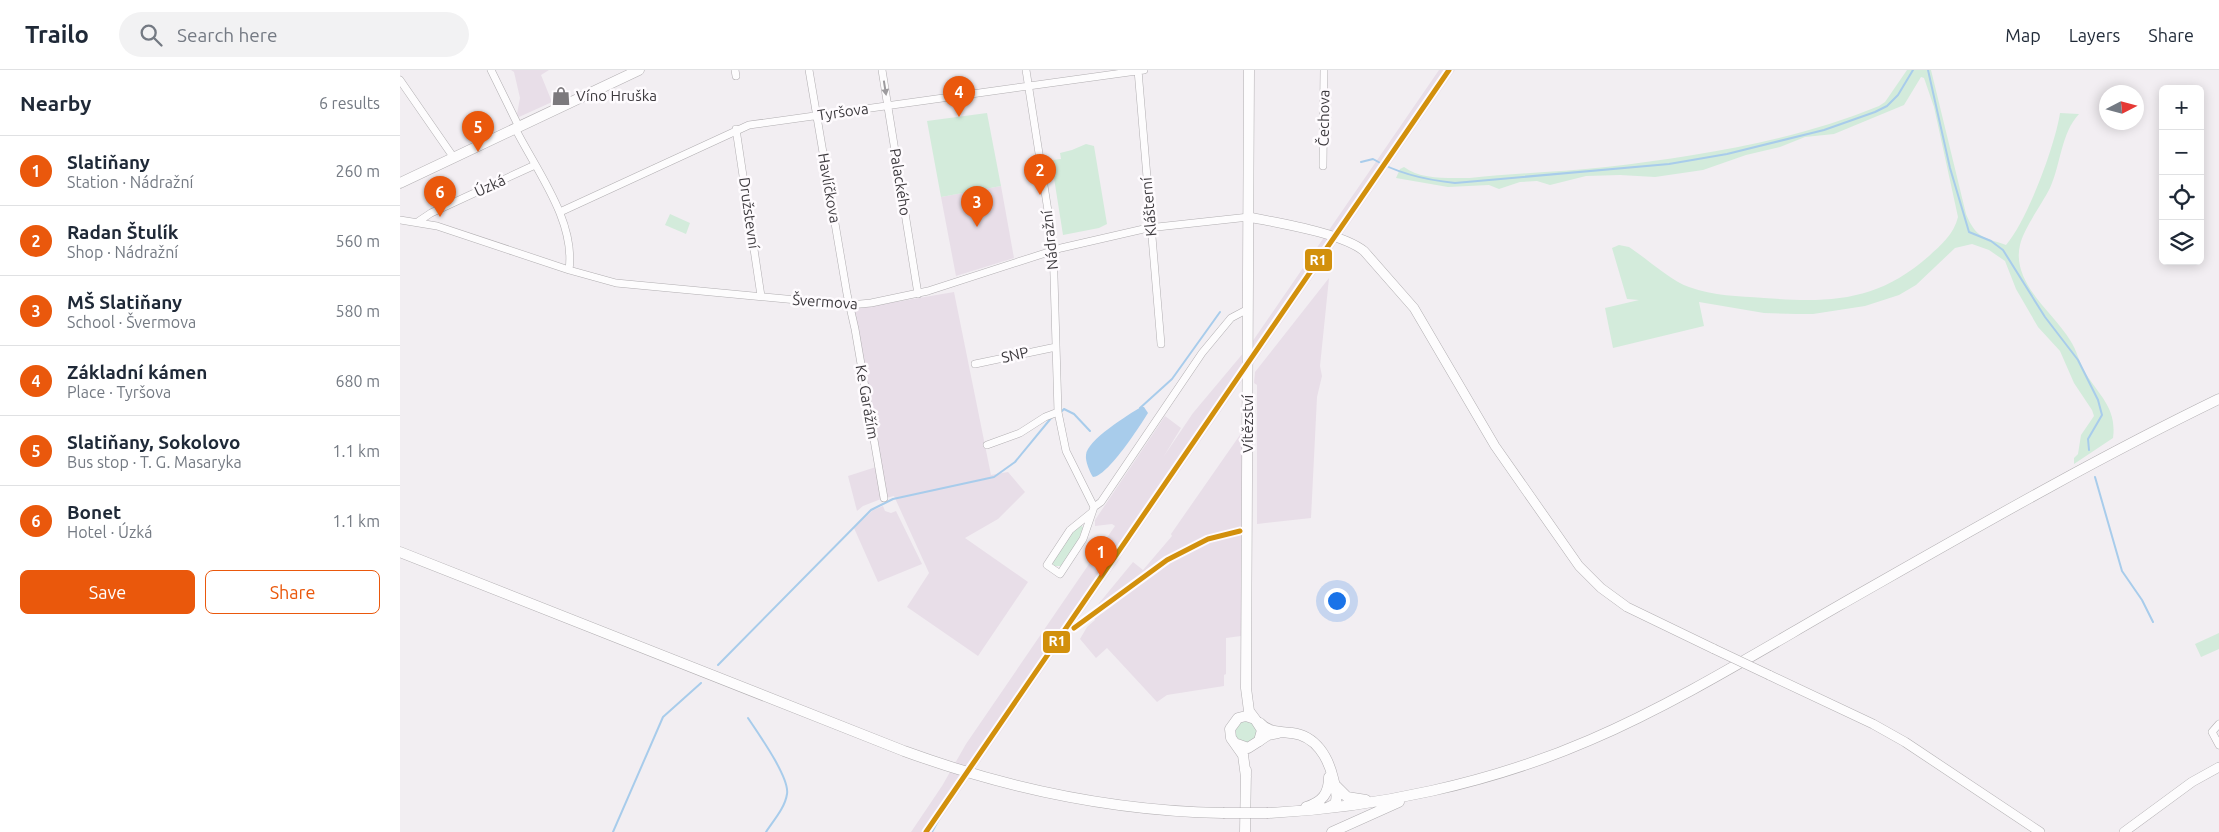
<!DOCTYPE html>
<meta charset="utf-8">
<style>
:root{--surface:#fff;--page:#f2f2f3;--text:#1f2937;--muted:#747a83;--line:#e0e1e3;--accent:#ea580c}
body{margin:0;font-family:Ubuntu,sans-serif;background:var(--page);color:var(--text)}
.controls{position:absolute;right:15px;top:15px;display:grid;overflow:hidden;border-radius:8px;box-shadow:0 2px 12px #0003}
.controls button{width:45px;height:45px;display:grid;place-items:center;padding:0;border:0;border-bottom:1px solid var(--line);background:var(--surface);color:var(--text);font:25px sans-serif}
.compass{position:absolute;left:1699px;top:15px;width:45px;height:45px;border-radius:50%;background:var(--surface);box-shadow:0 2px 12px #0003;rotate:84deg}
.you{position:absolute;left:936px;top:530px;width:18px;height:18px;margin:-12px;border:4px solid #fff;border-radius:50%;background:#1a73e8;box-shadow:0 0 0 8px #1a73e833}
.badge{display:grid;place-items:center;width:32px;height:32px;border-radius:50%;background:var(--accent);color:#fff;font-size:16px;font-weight:700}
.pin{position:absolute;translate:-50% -41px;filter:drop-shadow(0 1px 2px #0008)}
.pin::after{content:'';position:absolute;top:26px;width:18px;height:15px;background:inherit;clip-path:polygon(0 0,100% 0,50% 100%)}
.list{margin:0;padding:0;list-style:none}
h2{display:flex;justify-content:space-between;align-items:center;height:65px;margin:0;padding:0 20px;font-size:21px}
h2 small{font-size:16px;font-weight:400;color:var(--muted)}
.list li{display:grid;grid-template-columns:32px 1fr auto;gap:15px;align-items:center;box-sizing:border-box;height:70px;padding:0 20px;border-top:1px solid var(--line)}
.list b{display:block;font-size:19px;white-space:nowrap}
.list p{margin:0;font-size:16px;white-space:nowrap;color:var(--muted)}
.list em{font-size:16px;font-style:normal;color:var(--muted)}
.actions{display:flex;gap:10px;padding:15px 20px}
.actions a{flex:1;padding:11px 0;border:1px solid var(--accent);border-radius:8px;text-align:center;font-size:18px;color:var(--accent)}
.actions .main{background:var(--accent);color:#fff}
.icon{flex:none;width:28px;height:28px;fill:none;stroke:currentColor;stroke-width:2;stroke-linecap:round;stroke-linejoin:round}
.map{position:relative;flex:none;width:1819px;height:762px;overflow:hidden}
header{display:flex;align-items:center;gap:30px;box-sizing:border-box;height:70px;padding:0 25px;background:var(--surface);border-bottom:1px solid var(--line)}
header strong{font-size:24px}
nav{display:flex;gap:28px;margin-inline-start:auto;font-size:18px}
.search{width:350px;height:45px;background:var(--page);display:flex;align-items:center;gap:12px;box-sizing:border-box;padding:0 18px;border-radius:28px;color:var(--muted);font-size:19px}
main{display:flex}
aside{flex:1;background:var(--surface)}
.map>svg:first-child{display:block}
</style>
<header>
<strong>Trailo</strong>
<div class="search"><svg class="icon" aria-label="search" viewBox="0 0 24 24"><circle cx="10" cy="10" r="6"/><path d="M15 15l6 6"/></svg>Search here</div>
<nav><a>Map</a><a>Layers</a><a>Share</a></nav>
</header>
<main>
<aside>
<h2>Nearby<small>6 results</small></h2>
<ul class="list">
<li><span class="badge">1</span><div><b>Slatiňany</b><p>Station · Nádražní</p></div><em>260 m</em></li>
<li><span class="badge">2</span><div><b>Radan Štulík</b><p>Shop · Nádražní</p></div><em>560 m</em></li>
<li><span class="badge">3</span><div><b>MŠ Slatiňany</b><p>School · Švermova</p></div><em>580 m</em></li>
<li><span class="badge">4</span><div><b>Základní kámen</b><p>Place · Tyršova</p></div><em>680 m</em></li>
<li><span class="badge">5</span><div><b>Slatiňany, Sokolovo</b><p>Bus stop · T. G. Masaryka</p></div><em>1.1 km</em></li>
<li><span class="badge">6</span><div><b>Bonet</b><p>Hotel · Úzká</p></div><em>1.1 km</em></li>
</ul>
<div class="actions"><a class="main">Save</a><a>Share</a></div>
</aside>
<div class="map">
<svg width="1819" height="762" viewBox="0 0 1819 762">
<rect width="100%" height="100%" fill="#f2eef2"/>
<!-- built -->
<path fill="#e8dee8" d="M 111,0 L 149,0 L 141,5 L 152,32 L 119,47 L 117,44 L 120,28 L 114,2 Z
M 1039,0 L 1055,0 L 532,762 L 511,762 L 542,716 L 566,674 L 715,456 L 712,454 L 695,456 L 695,450 L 765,346 L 781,358 L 764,386 L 793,343 L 850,275 Z
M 601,116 L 614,188 L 556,206 L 541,127 Z
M 929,208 L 920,296 L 922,306 L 917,327 L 911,448 L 857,454 L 857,315 L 854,313 L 855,302 Z
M 554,222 L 591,405 L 608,402 L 625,422 L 598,449 L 565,468 L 628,512 L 578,586 L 507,537 L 529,503 L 494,426 L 486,428 L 454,239 Z
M 842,362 L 841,566 L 826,568 L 826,604 L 824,605 L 824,616 L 767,625 L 757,632 L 707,578 L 696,588 L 680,569 L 687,557 L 695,550 L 691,543 L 733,492 L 743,500 L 772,466 L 771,464 Z
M 476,397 L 481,429 L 463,436 L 457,441 L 448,406 Z
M 483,436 L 485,441 L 491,443 L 496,441 L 522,494 L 478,512 L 454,458 L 473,440 Z"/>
<!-- green -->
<path fill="#d3ebdb" d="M 1507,0 L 1531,0 L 1566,144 C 1576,168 1583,167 1606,175 C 1627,151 1655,76 1660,43 L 1679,44 C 1661,63 1661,94 1650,118 C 1642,134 1624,158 1620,175 C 1611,213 1653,242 1670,270 C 1677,280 1679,293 1686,304 C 1700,326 1717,339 1713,368 L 1674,394 L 1674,388 L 1678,384 L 1681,365 L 1694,346 L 1692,340 L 1674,313 L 1660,281 L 1638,257 L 1616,219 L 1605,191 L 1589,180 L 1572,174 L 1555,178 L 1516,215 L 1499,225 L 1465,236 L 1413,244 L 1396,244 L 1364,243 L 1299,232 L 1304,256 L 1213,278 L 1205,238 L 1239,230 L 1227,229 L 1212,178 L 1219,175 L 1229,177 C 1246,188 1271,211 1289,217 C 1314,226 1338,226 1364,228 C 1429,233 1477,232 1529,186 C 1541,175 1554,164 1558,147 L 1534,37 L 1524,8 L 1521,7 L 1504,35 L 1434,64 L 1405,67 L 1380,77 L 1346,85 L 1303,100 L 1255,107 L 1220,105 L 1186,106 L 1150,115 L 1137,111 L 1120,112 L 1099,119 L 1089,115 L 1048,117 L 996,108 L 1000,99 L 1004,97 C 1021,110 1050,108 1070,108 C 1115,103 1161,102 1206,97 C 1298,86 1394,71 1479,36 L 1485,32 Z
M 587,43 L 601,116 L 541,127 L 527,51 Z
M 686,74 L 694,76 L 707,154 L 699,158 L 663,165 L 654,108 L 649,108 L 646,94 L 652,93 L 652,90 L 661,89 L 660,83 L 672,80 Z
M 270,144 L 290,153 L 286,164 L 265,155 Z
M 681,454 L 683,458 L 678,471 L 661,496 L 654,496 L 652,491 L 670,462 Z
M 1819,563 L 1819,579 L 1801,587 L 1795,574 Z
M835 662a11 11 0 1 1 22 0a11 11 0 1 1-22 0Z"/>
<!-- water -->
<path fill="#a8cceb" d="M 741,337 L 744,337 L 748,343 C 740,356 707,407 693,407 C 690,403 685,391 686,385 C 687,370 728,345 741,337 Z"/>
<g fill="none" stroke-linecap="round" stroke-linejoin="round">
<!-- stream -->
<path stroke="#a8cceb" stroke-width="2" d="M 1528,0 L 1550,98 L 1569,162 L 1591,171 L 1603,180 L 1645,247 L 1678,290 L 1698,330 L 1702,345 L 1688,369 L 1689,380
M 961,92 L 973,89 C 998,104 1026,110 1055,113 L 1269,94 L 1327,84 L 1424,60 L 1475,42 L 1487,36 L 1498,25 L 1513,0
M 740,338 L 772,309 L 820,242
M 662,341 L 664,339 L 674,344 L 690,361
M 1695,407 L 1722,501 L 1742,530 L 1753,552
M 318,595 L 471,440 L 493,429 L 594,407 L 615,392 L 652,347
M 348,648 C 358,663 390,708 387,724 C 385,738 373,751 366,762
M 213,762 L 263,647 L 301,613
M 532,762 L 544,740"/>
<!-- minor casing -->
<g stroke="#b1aeb1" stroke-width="8">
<path id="minor" d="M 91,0 L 119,57
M 335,0 L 336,6
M 409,0 L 447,224 L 455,259 L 484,428
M 482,0 L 518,224
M 626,0 L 653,173 L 658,342 L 666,381 L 694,437 L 683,469 L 660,504 L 647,495 L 670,460 L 691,443
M 738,0 L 761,274
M 0,10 L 54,88
M 115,58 C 136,100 176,151 169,200
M 336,59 L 361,226
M 923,96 L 924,0
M 160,142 L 349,55 L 744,0
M 0,150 L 37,156 L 169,200 L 216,213 L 450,235 L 471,233 L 528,221 L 661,178 L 748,158 L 849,147
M 19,151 L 31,143 L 135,95
M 575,294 L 656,277
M 587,375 L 620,363 L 645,347 L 658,342
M 694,437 L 701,432 L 802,283 L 831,248 L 848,239
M 1819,654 L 1812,662 L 1819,675"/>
</g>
<!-- tertiary casing -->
<g stroke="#b1aeb1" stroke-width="10">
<path id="tertiary" d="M 849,147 C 878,153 942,163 964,181 L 1014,238 L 1095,376 L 1179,496 L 1201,518 L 1227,537 L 1314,579
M 1369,605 L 1473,654 L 1505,672 L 1640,762
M 1724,762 L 1792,712 L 1819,697"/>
</g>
<!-- secondary casing -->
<g stroke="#b1aeb1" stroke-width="11">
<path id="secondary" d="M 849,0 L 846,618 L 849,641 L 855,649
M 0,113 L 239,0
M 837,674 L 848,678 L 859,671 L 862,660 L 855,649 L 846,646 L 838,648 L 830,659 L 831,668 L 843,685 L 846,707
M 845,762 L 846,700"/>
</g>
<!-- primary casing -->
<g stroke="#b1aeb1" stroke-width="11">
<path id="primary" d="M 0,482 L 504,681 C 608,719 713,741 823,743
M 860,653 C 867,662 881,662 892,663 C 916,666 928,687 933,708 C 935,717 939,726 935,734 L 927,738
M 859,671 L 868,665 L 878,663
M 936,716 L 947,727 L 966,730
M 906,737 C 922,732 929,724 929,707
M 868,743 C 975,738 1091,713 1190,670 C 1276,633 1358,582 1440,535 C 1565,464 1689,392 1819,329
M 932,762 L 999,732"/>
</g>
<!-- minor -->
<use href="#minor" stroke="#fdfcfd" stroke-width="7"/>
<!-- tertiary -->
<use href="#tertiary" stroke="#fdfcfd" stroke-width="9"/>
<!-- secondary -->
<use href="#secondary" stroke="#fdfcfd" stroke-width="10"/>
<!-- primary -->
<use href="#primary" stroke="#fdfcfd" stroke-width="10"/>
<!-- tertiary-bridge casing -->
<g stroke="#b1aeb1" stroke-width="10" stroke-linecap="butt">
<path id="tertiary-bridge" d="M 1314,579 L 1369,605"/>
</g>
<!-- primary-bridge casing -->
<g stroke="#b1aeb1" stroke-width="11" stroke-linecap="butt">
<path id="primary-bridge" d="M 823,743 L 868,743"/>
</g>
<!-- tertiary-bridge -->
<use href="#tertiary-bridge" stroke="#fdfcfd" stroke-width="9"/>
<!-- primary-bridge -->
<use href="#primary-bridge" stroke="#fdfcfd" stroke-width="10"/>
<!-- rail-1 casing -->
<g stroke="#fefbfe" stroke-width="9">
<path id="rail-1" d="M 674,558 L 767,490 L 808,469 L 840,461
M 526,762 L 1049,0"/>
</g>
<!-- rail-1 -->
<use href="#rail-1" stroke="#d2900c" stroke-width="5"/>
</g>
<!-- one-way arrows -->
<defs><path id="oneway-solid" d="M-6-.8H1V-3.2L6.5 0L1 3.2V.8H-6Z" transform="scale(1.25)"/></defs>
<use fill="#9d9b9e" href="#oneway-solid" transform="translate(485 18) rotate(81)"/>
<!-- icons -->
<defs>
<g id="shop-bare" transform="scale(1.5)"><path d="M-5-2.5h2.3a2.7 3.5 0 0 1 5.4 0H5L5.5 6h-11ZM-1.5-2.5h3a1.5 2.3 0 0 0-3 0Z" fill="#7c797d" stroke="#fefbfe" stroke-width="2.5" paint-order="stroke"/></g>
</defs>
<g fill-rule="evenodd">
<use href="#shop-bare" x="161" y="26"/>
</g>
<g text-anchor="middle" stroke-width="5" stroke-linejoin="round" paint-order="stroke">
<!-- poi labels -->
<g font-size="15" fill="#3d3a3e" stroke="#fefbfe" text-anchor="start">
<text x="176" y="31">Víno Hruška</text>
</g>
<!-- street labels -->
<g font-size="15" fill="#3d3a3e" stroke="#fefbfe">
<text transform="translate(443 42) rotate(-8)" y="5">Tyršova</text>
<text transform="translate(924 48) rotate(-89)" y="5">Čechova</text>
<text transform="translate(500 112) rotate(81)" y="5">Palackého</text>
<text transform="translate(90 116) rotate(-25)" y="5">Úzká</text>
<text transform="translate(429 118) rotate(80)" y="5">Havlíčkova</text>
<text transform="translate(749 137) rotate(-95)" y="5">Klášterní</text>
<text transform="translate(349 143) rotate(82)" y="5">Družstevní</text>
<text transform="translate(650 170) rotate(-96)" y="5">Nádražní</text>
<text transform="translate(425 232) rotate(4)" y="5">Švermova</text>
<text transform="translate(615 285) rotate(-13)" y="5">SNP</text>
<text transform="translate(467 332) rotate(80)" y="5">Ke Garážím</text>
<text transform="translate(848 354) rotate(-90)" y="5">Vítězství</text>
</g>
</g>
<g stroke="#fefbfe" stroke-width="2">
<rect x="904" y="178" width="29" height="24" rx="5" fill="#d2900c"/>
<rect x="642" y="560" width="29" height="24" rx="5" fill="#d2900c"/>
</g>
<g font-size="14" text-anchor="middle" font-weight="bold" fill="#fff">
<text x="918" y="195">R1</text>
<text x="657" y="576">R1</text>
</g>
</svg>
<div class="controls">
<button>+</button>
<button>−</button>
<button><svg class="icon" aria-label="locate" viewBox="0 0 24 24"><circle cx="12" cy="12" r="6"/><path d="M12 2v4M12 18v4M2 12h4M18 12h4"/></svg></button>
<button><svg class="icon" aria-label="layers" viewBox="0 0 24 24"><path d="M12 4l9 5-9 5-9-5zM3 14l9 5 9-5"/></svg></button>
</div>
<svg class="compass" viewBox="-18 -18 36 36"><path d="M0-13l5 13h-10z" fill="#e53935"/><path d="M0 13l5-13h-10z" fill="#747a83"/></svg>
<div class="you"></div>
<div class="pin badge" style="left:701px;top:507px">1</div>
<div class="pin badge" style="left:640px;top:125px">2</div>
<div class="pin badge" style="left:577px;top:157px">3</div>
<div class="pin badge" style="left:559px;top:47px">4</div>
<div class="pin badge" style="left:78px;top:82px">5</div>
<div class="pin badge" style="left:40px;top:147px">6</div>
</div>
</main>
